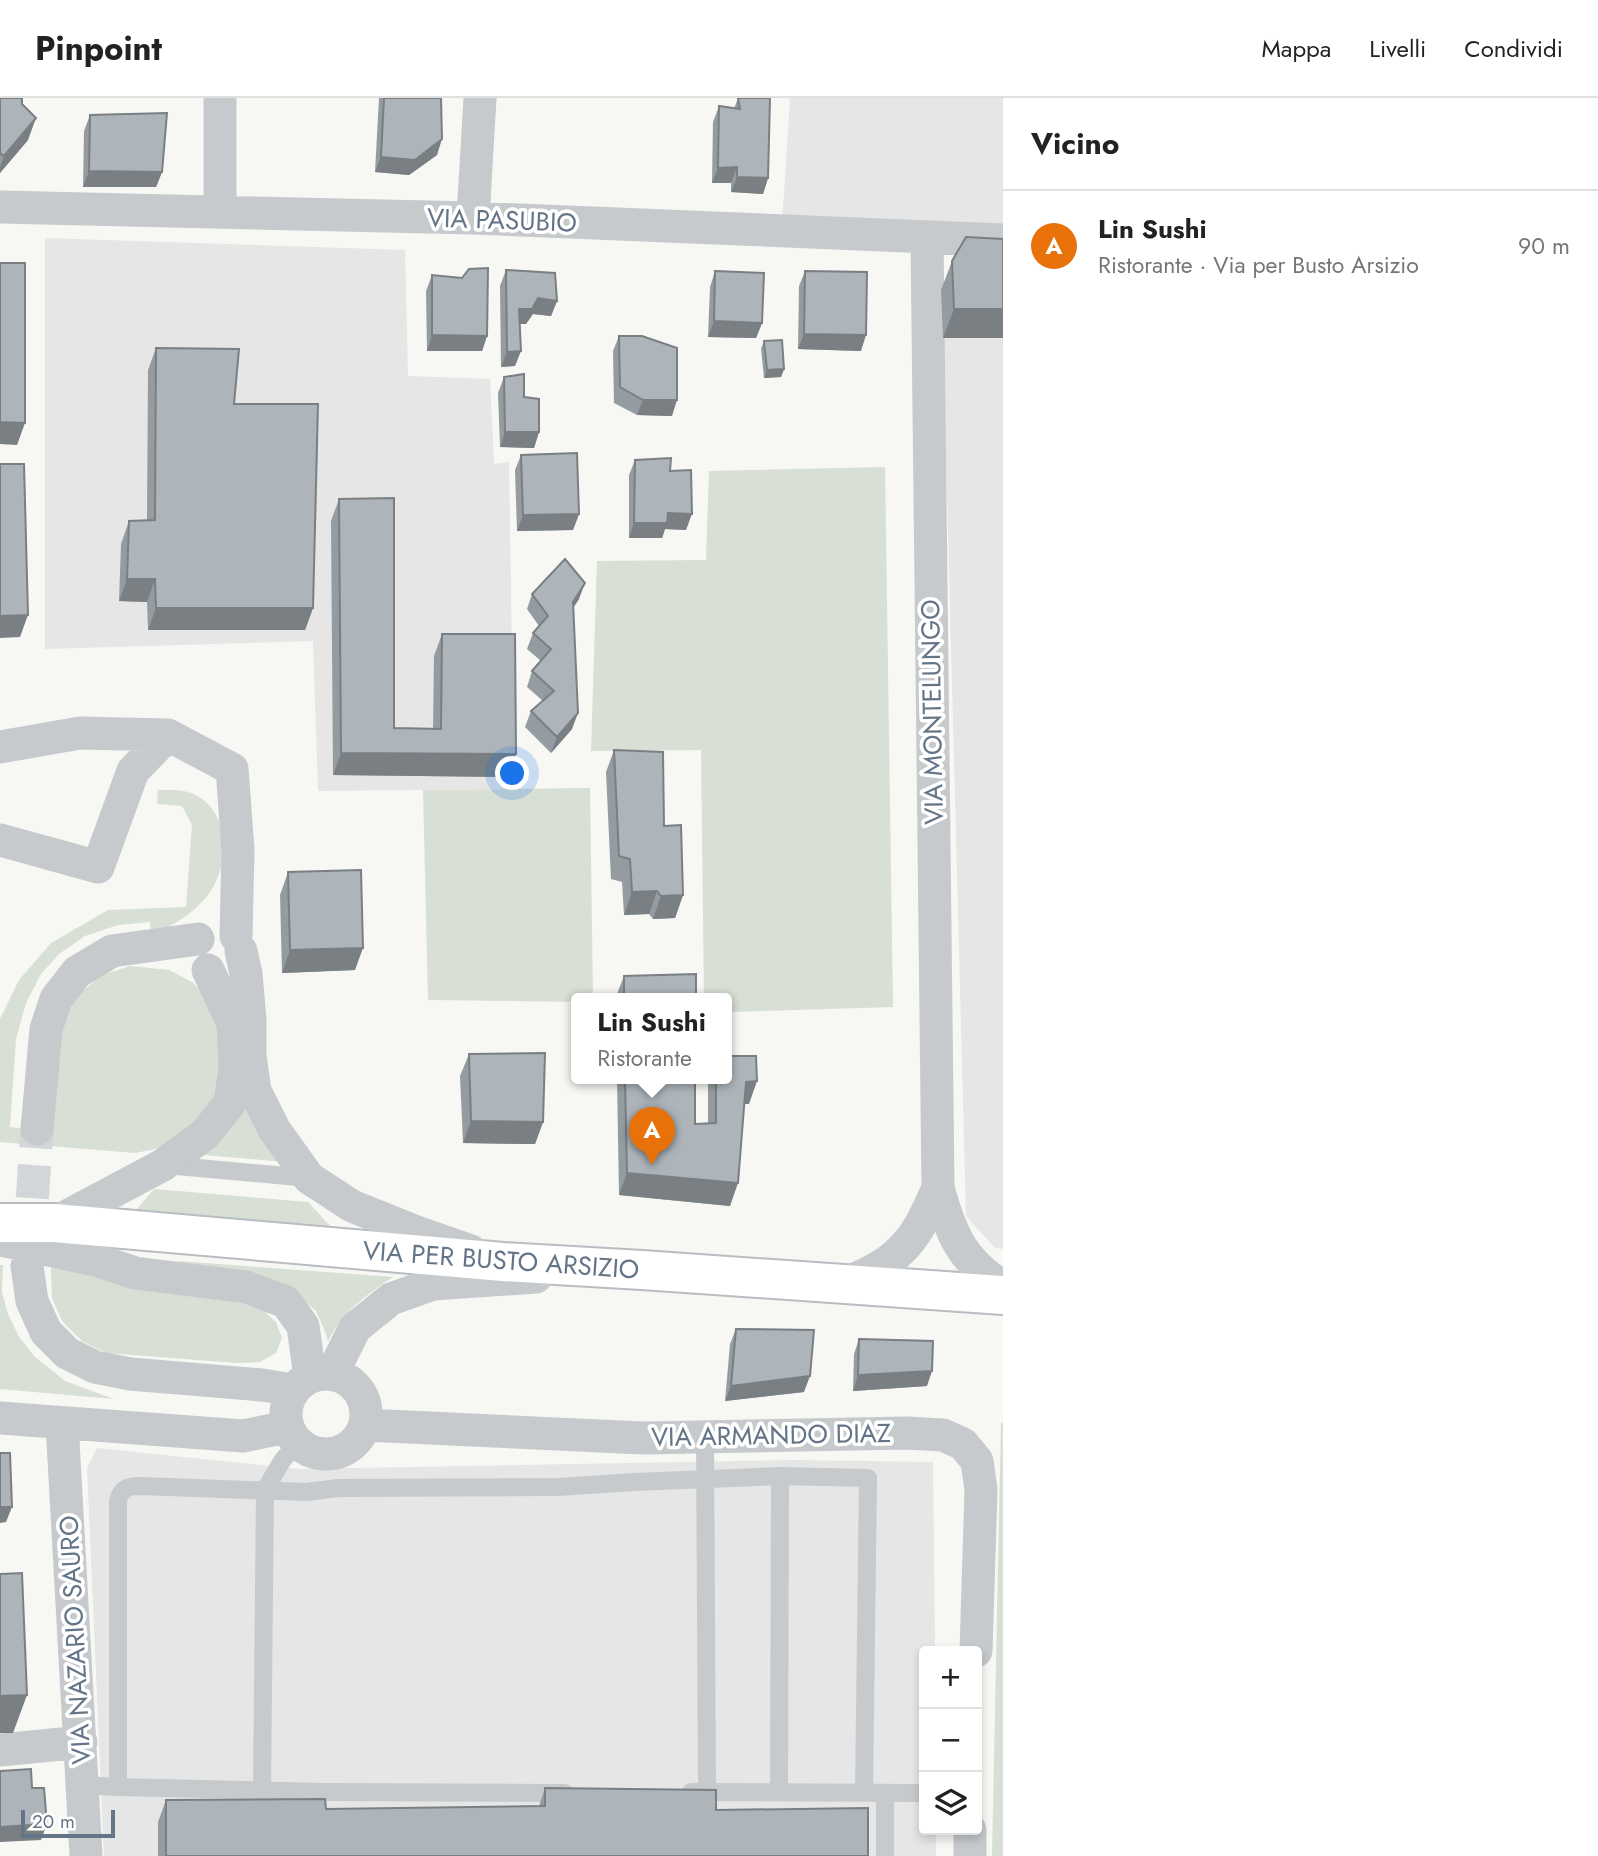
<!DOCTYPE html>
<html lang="it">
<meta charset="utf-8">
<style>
:root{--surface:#fff;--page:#f6f6f6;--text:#222;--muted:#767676;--line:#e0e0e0;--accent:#b45309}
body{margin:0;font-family:Jost,sans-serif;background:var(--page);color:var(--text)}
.controls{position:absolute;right:21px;bottom:21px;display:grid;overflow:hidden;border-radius:7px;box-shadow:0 4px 10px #0003}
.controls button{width:63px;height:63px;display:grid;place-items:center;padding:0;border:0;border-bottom:2px solid var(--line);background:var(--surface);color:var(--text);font:35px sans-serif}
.scale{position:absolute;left:21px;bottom:18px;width:94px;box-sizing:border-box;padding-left:7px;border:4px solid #647587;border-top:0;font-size:19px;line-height:24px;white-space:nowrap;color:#647587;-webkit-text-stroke:5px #fff;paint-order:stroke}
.you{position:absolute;left:513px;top:676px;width:24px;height:24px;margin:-18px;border:5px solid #fff;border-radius:50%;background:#1a73e8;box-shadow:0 0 0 10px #1a73e833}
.badge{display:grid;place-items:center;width:46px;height:46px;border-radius:50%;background:var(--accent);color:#fff;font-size:23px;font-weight:700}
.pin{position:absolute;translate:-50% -58px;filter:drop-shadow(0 2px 4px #0008)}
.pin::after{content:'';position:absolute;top:37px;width:24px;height:21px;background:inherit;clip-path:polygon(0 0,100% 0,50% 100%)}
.popup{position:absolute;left:571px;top:895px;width:161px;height:91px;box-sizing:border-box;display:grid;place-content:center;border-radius:7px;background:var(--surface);filter:drop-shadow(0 2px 5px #0005);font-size:23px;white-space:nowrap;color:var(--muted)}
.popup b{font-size:26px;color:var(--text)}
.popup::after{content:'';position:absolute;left:50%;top:100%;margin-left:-14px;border:14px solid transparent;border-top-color:var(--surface)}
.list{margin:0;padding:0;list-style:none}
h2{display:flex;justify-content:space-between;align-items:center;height:91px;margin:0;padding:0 28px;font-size:30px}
h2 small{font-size:23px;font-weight:400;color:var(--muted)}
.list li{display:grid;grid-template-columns:46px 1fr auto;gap:21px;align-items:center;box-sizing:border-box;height:112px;padding:0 28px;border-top:2px solid var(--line)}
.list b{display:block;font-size:26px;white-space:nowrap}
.list p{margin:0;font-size:23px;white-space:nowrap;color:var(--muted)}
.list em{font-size:23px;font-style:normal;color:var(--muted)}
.icon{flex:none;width:38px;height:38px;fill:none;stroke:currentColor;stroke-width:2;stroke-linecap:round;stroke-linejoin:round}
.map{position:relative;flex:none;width:1003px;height:1758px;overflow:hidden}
header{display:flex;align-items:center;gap:42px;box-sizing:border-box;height:98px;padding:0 35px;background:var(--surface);border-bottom:2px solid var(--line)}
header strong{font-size:33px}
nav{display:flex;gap:38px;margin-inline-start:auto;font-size:24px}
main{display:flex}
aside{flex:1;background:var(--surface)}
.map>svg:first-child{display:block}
</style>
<header>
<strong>Pinpoint</strong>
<nav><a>Mappa</a><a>Livelli</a><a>Condividi</a></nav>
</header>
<main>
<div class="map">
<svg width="1003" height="1758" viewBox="0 0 1003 1758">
<rect width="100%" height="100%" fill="#f7f7f4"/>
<!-- built -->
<path fill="#e5e6e5" d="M 790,0 L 1003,0 L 1003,132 L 782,127 Z
M 45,140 L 405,152 L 408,278 L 490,281 L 494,366 L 509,364 L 514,691 L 318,693 L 313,543 L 45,551 Z
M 1003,169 L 1003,1151 L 995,1150 L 966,1118 L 943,240 Z
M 97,1350 L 300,1371 L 794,1362 L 933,1364 L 935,1553 L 924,1553 L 924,1732 L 936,1732 L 936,1758 L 104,1758 L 87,1370 Z"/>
<!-- green -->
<path fill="#d8dfd4" d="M 885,369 L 893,909 L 727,914 L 727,901 L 704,901 L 701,652 L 591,653 L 597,463 L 706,462 L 709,373 Z
M 590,690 L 593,901 L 577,901 L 577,904 L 428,902 L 423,692 Z
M 158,692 C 169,692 181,691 191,695 C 231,711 231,766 208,797 C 193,816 173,828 151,836 L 150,824 L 118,827 L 85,838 L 59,856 L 41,876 L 26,905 L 16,941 L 10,1029 L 48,1033 L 58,930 L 73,901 L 102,877 L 130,868 L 169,872 L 192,884 L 212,903 L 224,927 L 221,987 L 201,1025 L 166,1049 L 135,1055 L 0,1044 L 0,921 L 19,882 L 51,845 L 108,812 L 186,809 L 192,727 L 182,708 L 157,706 Z
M 245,994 L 285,1064 L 193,1056 Z
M 154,1091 L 308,1104 L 334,1132 L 131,1118 Z
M 178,1163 L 393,1179 C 365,1198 344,1212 328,1243 L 324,1231 L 316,1213 L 296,1196 L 192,1173 Z
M 0,1167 L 3,1167 L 2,1194 L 8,1216 L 19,1239 L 35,1259 L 65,1283 L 114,1301 L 0,1291 Z
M 51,1170 L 83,1172 L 235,1203 L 264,1213 L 276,1224 L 282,1240 L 276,1255 L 260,1264 L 237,1265 L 106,1255 L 82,1243 L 62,1223 L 52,1200 Z
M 1001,1325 L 1003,1325 L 1003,1758 L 992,1758 Z"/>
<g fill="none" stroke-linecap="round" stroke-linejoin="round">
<!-- minor-tunnel -->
<path stroke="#d2d6d9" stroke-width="33" stroke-dasharray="33 17" stroke-linecap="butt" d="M 29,1150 L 37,1031"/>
<!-- secondary casing -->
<g stroke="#b8bdc2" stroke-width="42">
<path id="secondary" d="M 0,1125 L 54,1125 L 503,1164 L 642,1172 L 1003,1197"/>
</g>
<!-- service -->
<path stroke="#c6cacd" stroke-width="18" d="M 166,1067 L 309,1080
M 705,1338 L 707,1694
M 780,1378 L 868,1380 L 864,1695
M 83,1687 L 118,1689 L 323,1694 L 565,1695
M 118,1689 L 118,1403 C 121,1390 128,1388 141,1388 L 307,1394 L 338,1390 L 558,1389 L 634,1384 L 780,1378 L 779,1694
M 262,1693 L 265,1392 L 282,1363 L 297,1345
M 691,1694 L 924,1695
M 885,1758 L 885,1695"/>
<!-- minor -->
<path stroke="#c6cacd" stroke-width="33" d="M 0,109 L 473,120 L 1003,142
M 220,113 L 220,0
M 473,120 L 480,0
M 927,139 L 938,1090 C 951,1136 961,1162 1003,1189
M 0,649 L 80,635 L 168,637 L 232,671 L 238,752 L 236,838
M 0,742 L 98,769 L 133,673 L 168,637
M 241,853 L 246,876 L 250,922 L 250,958 L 255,993 L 274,1031 L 309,1080 L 352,1108 L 414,1133 L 471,1153
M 37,1031 L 46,931 L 56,901 L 77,874 L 112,853 L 198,841
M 54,1125 L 163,1067 L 205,1036 L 230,1005 L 235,970 L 233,925 L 208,872
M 0,1142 L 96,1162 L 135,1175 L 246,1189 L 286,1204 L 303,1228 L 310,1279
M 27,1168 L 32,1203 L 46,1234 L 67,1255 L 95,1269 L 130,1276 L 262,1287 L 293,1292
M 844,1186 C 864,1177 886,1168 901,1152 C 919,1135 928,1112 938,1090
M286 1316a40 40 0 1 1 80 0a40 40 0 1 1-80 0Z
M 332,1276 L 355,1230 L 391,1201 L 433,1186 L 536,1179
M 0,1320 L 243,1338 L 287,1329
M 62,1325 L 86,1758
M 365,1327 L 643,1340 L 906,1335 L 943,1337 L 963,1346 L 977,1363 L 981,1392 L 976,1553
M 0,1652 L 81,1644
M 970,1758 L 970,1732"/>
<!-- secondary -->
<use href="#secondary" stroke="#fff" stroke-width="38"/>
</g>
<!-- wall -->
<path fill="#959ca1" d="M 0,0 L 22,6 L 28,42 L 0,75 Z
M 379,0 L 441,0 L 437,57 L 409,77 L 375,74 Z
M 738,0 L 770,0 L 768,80 L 763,96 L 731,94 L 731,85 L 712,85 L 713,24 L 719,8 L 734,11 Z
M 90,17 L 162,74 L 156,89 L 83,89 L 84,33 Z
M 1003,141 L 1003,240 L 943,240 L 941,192 L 952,163 Z
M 506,172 L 557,203 L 551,218 L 533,216 L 526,226 L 520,226 L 515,268 L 501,269 L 500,188 Z
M 715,173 L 762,225 L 756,240 L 708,239 L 710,189 Z
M 805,173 L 861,253 L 798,251 L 799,188 Z
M 432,177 L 487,238 L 482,253 L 427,253 L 426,193 Z
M 619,238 L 672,318 L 637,317 L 614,305 L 613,253 Z
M 764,243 L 784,271 L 781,279 L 764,280 L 761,251 Z
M 156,250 L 234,306 L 313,510 L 305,532 L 148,532 L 147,504 L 119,503 L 121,446 L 129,423 L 147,422 L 148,272 Z
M 504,279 L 524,299 L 539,334 L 534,350 L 500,349 L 498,295 Z
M 521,357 L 579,416 L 573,432 L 517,433 L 515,372 Z
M 635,362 L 686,432 L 665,431 L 662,440 L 629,440 L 629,377 Z
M 339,401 L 394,630 L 433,631 L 434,558 L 442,536 L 508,679 L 333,677 L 331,423 Z
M 532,496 L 579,501 L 573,510 L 572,631 L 551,655 L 525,629 L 531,613 L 543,603 L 527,589 L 532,573 L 541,563 L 527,551 L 533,535 L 539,528 L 527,511 Z
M 614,652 L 664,728 L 683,797 L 675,820 L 653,821 L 649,816 L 624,817 L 622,784 L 611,781 L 606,674 Z
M 288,774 L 355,872 L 282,875 L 280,797 Z
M 624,878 L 696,901 L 615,901 Z
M 469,956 L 543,1024 L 535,1046 L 463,1045 L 460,978 Z
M 617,981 L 695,981 L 695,1026 L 708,1025 L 708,981 L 727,981 L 749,1006 L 744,1006 L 730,1108 L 619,1097 Z
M 736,1231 L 804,1294 L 725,1303 L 730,1246 Z
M 859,1241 L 927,1288 L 853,1293 L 854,1256 Z
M 545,1690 L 716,1712 L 868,1758 L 158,1758 L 158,1724 L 166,1702 L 326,1711 L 539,1708 Z"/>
<!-- shaded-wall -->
<path fill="#797f83" d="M 36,20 L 28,42 L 0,75 L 0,69 L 4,58 Z
M 442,41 L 437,57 L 409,77 L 375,74 L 381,59 Z
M 737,69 L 731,85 L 712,85 L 718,70 Z
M 89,73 L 162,74 L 156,89 L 83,89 Z
M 737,79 L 768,80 L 763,96 L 731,94 Z
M 538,200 L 557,203 L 551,218 L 533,216 L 526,226 L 513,226 L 519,211 Z
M 954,211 L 1003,211 L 1003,240 L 943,240 Z
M 714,223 L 762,225 L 756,240 L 708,239 Z
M 804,236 L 866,237 L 861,253 L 798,251 Z
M 432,237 L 487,238 L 482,253 L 427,253 Z
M 521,253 L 515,268 L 501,269 L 507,254 Z
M 784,271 L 781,279 L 764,280 L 767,272 Z
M 643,302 L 677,302 L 672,318 L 637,317 Z
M 0,324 L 25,325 L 17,347 L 0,346 Z
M 505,334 L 539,334 L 534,350 L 500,349 Z
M 668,415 L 692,416 L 686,432 L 665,431 L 662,440 L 629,440 L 634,425 Z
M 579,416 L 573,432 L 517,433 L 523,417 Z
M 127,481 L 155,481 L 147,504 L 119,503 Z
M 585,485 L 579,501 L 567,519 L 573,504 Z
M 156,510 L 313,510 L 305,532 L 148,532 Z
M 28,517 L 20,539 L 0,540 L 0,518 Z
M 578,615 L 572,631 L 551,655 L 557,639 Z
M 341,655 L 516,656 L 508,679 L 333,677 Z
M 657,793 L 649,816 L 624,817 L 632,794 Z
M 683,797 L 675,820 L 653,821 L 661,798 Z
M 363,850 L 355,872 L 282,875 L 290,852 Z
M 757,983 L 749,1006 L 737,1006 L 746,984 Z
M 471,1023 L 543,1024 L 535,1046 L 463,1045 Z
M 627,1075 L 738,1085 L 730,1108 L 619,1097 Z
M 932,1273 L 927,1288 L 853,1293 L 858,1277 Z
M 810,1278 L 804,1294 L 725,1303 L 731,1288 Z
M 0,1409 L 12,1409 L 6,1424 L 0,1425 Z
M 27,1597 L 13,1635 L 0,1635 L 0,1598 Z
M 47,1726 L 41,1742 L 0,1744 L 0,1729 Z"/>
<!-- building -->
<path fill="#adb5bb" stroke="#797f83" stroke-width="2" d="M 0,0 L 22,0 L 22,6 L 36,20 L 4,58 L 0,55 Z
M 384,0 L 441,0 L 442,41 L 415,62 L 381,59 Z
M 738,0 L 770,0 L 768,80 L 737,79 L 737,69 L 718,70 L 719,8 L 740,11 Z
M 167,15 L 162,74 L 89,73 L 90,17 Z
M 966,139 L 1003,141 L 1003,211 L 954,211 L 952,163 Z
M 0,165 L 25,165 L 25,325 L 0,324 Z
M 488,170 L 487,238 L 432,237 L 432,177 L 462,180 L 469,171 Z
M 506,172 L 555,175 L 557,203 L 538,200 L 532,211 L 519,211 L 521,253 L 507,254 Z
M 715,173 L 764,175 L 762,225 L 714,223 Z
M 805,173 L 867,174 L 866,237 L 804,236 Z
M 619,238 L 642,238 L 677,250 L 677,302 L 643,302 L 620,289 Z
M 782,242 L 784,271 L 767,272 L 764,243 Z
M 156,250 L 239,251 L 234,306 L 318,306 L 313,510 L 156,510 L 155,481 L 127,481 L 129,423 L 155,422 Z
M 524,276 L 524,299 L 539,301 L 539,334 L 505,334 L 504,279 Z
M 577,355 L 579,416 L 523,417 L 521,357 Z
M 671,360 L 670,373 L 691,372 L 692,416 L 668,415 L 667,425 L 634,425 L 635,362 Z
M 0,366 L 24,366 L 28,517 L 0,518 Z
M 394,400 L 394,630 L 441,631 L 442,536 L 515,536 L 516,656 L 341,655 L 339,401 Z
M 565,461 L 585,485 L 573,504 L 578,615 L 557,639 L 531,613 L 554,593 L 532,573 L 551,551 L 533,535 L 548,518 L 532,496 Z
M 614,652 L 663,654 L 664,728 L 681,727 L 683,797 L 661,798 L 657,793 L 632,794 L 630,761 L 619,758 Z
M 361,772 L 363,850 L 290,852 L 288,774 Z
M 696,876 L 696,901 L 624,901 L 624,878 Z
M 545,955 L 543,1024 L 471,1023 L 469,956 Z
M 727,958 L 756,958 L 757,983 L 746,984 L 738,1085 L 627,1075 L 625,981 L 695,981 L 695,1026 L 716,1025 L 716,981 L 727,981 Z
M 736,1231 L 814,1232 L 810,1278 L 731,1288 Z
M 859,1241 L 933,1243 L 932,1273 L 858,1277 Z
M 0,1355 L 10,1355 L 12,1409 L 0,1409 Z
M 22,1475 L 27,1597 L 0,1598 L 0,1476 Z
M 31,1671 L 32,1690 L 44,1690 L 47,1726 L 0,1729 L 0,1673 Z
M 545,1690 L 716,1692 L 716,1712 L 868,1710 L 868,1758 L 166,1758 L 166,1702 L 325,1701 L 326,1711 L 545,1708 Z"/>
<g text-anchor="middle" stroke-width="7" stroke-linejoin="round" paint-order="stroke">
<!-- street labels -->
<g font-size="26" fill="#647587" stroke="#fff">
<text transform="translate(502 122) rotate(2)" y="9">VIA PASUBIO</text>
<text transform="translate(932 614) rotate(-91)" y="9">VIA MONTELUNGO</text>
<text transform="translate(501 1162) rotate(4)" y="9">VIA PER BUSTO ARSIZIO</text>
<text transform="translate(771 1337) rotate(-1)" y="9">VIA ARMANDO DIAZ</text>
<text transform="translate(75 1542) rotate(-93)" y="9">VIA NAZARIO SAURO</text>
</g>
</g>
</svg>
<div class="controls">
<button>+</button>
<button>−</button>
<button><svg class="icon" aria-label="layers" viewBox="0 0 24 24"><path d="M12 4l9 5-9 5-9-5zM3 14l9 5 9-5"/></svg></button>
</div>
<div class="scale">20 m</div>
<div class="you"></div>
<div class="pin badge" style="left:652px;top:1067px;background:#e8710a">A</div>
<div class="popup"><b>Lin Sushi</b>Ristorante</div>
</div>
<aside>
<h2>Vicino<small></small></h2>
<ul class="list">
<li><span class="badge" style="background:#e8710a">A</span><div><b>Lin Sushi</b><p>Ristorante · Via per Busto Arsizio</p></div><em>90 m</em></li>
</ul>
</aside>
</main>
